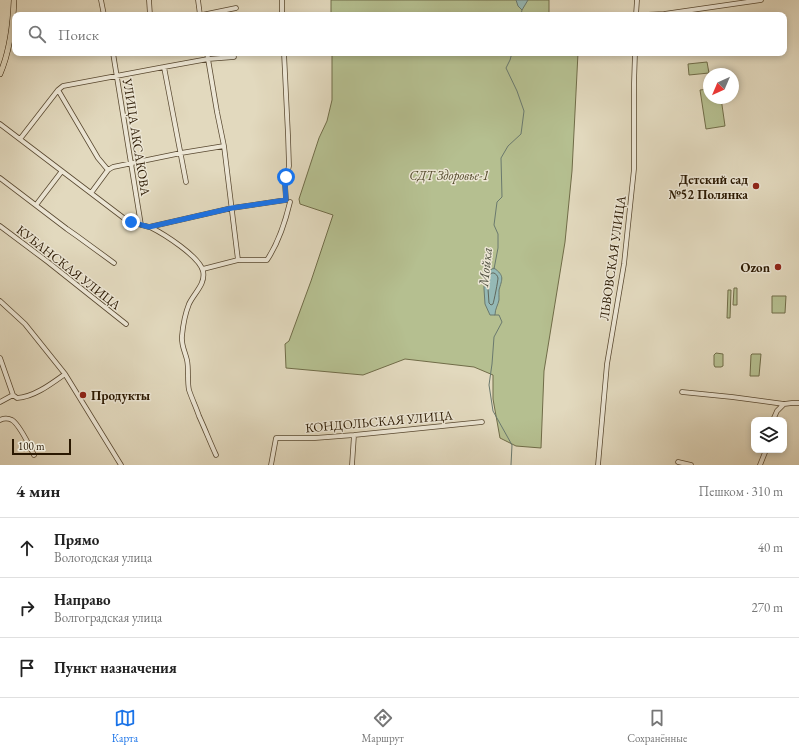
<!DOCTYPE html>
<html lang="ru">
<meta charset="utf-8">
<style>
:root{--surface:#fff;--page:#f2f2f2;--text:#222;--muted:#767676;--line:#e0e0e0;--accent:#1a73e8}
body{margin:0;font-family:"EB Garamond",serif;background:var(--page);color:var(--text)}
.controls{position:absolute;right:12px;bottom:12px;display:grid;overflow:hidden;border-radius:8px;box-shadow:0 2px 6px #0003}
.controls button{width:36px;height:36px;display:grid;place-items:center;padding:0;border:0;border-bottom:1px solid var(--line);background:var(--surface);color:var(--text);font:20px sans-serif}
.compass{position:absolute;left:703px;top:68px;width:36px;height:36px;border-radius:50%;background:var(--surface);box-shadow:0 2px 6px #0003;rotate:224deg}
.scale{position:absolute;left:12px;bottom:10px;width:59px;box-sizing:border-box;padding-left:4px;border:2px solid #2a1801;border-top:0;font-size:11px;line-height:14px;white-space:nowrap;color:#2a1801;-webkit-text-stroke:3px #ece6d5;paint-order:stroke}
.stop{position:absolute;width:12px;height:12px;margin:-9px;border:3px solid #1a73e8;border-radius:50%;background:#fff}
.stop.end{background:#1a73e8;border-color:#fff;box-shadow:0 1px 4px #0008}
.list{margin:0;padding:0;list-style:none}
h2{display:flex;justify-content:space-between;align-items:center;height:52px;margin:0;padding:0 16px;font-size:17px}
h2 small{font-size:13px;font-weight:400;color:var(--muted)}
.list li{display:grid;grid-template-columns:26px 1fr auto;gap:12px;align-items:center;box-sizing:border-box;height:60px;padding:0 16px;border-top:1px solid var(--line)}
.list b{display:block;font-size:15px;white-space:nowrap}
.list p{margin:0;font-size:13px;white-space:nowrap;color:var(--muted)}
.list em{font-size:13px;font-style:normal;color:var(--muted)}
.icon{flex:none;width:22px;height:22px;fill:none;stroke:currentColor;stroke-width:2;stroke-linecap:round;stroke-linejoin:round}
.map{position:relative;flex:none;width:799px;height:465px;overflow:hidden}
.search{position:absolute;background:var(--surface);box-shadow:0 2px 6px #0003;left:12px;right:12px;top:12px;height:44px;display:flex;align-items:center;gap:10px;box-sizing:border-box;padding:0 14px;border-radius:8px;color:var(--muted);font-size:15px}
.sheet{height:232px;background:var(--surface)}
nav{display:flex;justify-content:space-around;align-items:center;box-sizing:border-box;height:56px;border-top:1px solid var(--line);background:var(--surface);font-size:11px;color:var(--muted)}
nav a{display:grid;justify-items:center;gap:2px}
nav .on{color:var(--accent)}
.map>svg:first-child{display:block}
</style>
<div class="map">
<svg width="799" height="465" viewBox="0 0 799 465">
<rect width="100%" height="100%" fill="#e2d9be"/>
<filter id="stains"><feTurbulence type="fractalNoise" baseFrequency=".005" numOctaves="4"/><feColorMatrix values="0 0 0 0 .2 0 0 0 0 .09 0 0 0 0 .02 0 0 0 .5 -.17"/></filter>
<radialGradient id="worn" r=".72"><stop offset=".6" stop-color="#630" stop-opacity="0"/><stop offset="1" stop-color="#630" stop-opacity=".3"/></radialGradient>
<!-- green -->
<path fill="#b5bf90" stroke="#706c48" d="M 331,0 L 549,0 L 549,13 L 580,15 L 331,15 Z
M 332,53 L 578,53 L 572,171 L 565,242 L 544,371 L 541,448 L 516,446 L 500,438 L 493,399 L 493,375 L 474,367 L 405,359 L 363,375 L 286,368 L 285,344 L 289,341 L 311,281 L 333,215 L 300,204 L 299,199 L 319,138 L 327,121 L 332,100 Z
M 707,62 L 709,73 L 689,75 L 688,64 Z
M 709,89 L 709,98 L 721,98 L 725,126 L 706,129 L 700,90 Z
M 734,288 L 737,288 L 737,305 L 733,305 Z
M 728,290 L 731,290 L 730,318 L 727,318 Z
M 772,296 L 786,296 L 785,313 L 772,313 Z
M 716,353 L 723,354 L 723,366 L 721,367 L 715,367 L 714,365 L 714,355 Z
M 752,354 L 761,354 L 759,376 L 750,376 L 751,355 Z"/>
<!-- water -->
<path fill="#95b9b6" stroke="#6a796e" d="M 516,0 L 528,0 L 522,10 L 518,6 Z
M 494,268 C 505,276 502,279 499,290 C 499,293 499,296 499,300 C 498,305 495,309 495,315 L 490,315 L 485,304 L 484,289 L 484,276 L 490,270 Z"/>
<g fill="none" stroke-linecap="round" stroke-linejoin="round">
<!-- shore -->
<path stroke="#60685c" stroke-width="1" d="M 492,273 L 494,273 C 497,275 497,275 498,278 C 498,281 494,301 493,304 L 491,305 L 489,303 L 488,289 L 488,278 Z"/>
<!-- stream -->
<path stroke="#6a796e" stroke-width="1" d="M 521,15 L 522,10
M 494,269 L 498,248 L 498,234 L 494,225 L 497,202 L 502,197 L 501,158 L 508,146 L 521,134 L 524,111 L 517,91 L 506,68 L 510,60 L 512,53
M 495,315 L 499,315 L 502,322 L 494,337 L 492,364 L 489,385 L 493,411 L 512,445 L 511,465"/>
<!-- minor casing -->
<g stroke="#584830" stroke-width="5.5">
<path id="minor" d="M 101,0 L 104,15
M 149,0 L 150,15
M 198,0 L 200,15
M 282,0 L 282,15
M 202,15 L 236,8
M 636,15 L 637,0
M 643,15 L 664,14 L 761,0
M 113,53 L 141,225
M 207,53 L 217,112 L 224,146 L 238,260
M 164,67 L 186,182
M 58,90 L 98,158 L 108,170
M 0,124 L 125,219 L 131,222 L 149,227 L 232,208 L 286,200 L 285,184 L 289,166 L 288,135 L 284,53
M 20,139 L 58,90 L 63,86 L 164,67 L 208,59 L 234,57
M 0,178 L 67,229 L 77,236 L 114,263
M 91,193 L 108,170 L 113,167 L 181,153 L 224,146
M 36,205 L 62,171
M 0,226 L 48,262 L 126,324
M 150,227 C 164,234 199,256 203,271 C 206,284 194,293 189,304 C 185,314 183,325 182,336 C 181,345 185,351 187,360 C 189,369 187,381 189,390 C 192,399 196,407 199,416 C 205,429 210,442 216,455
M 203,269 L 238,260 L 267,260 C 279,242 285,223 290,202
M 0,301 L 25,324 L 65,374 L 121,465
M 0,358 L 13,395 L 17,398 C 34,397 51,384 65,374
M 682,392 L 732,397 L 784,404 L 792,403 L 799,403
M 0,402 L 13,395
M 0,420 C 4,418 8,418 12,420 C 20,425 30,447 34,455
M 773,420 L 777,411 L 784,404
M 678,462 L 691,465
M 271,465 L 276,438 L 315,438 L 354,435 L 482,422
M 352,465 L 354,435
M 598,465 L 607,364 L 624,264 L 634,169 L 634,83 L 635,53
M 760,465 L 766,450"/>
</g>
<!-- major casing -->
<g stroke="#2a1801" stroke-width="6">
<path id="major" d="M 0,74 C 10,51 13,25 14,0"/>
</g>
<!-- minor -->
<use href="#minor" stroke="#ece6d5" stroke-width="4"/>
<!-- major -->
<use href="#major" stroke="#e2d9be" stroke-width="5"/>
</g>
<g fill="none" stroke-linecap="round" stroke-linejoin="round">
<!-- route -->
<path stroke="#1a73e8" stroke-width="5" d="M 131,222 L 149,227 L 232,208 L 286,200 L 285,184 L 286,177"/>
</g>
<!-- markers -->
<g fill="#8f2418" stroke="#ece6d5" stroke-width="1.5">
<circle cx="756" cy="186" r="4"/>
<circle cx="778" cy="267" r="4"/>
<circle cx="83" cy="395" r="4"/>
</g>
<g text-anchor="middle" stroke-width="3" stroke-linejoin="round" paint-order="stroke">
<!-- street labels -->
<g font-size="13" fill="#2a1801" stroke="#ece6d5">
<text transform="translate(137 137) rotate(81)" y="5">УЛИЦА АКСАКОВА</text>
<text transform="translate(612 258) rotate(-82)" y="5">ЛЬВОВСКАЯ УЛИЦА</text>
<text transform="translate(69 267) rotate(38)" y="5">КУБАНСКАЯ УЛИЦА</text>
<text transform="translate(379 421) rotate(-5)" y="5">КОНДОЛЬСКАЯ УЛИЦА</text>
</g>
<!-- park labels -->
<g font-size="13" font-style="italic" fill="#544a2c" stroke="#ece6d5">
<text x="449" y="180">СДТ Здоровье-1</text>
</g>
<!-- poi labels -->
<g font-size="13" font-weight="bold" fill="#2a1801" stroke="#ece6d5" text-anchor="end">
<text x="748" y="184">Детский сад<tspan x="748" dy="15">№52 Полянка</tspan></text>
<text x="770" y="272">Ozon</text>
<text x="91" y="400" text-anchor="start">Продукты</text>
</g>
<!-- water labels -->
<g font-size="14" font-style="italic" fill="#4f5040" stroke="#ece6d5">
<text transform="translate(485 267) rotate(-84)" y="5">Мойка</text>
</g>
</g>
<rect width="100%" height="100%" filter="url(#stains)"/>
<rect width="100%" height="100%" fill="url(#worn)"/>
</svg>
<div class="controls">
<button><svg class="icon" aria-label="layers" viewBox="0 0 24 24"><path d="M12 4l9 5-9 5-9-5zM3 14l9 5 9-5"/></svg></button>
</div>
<svg class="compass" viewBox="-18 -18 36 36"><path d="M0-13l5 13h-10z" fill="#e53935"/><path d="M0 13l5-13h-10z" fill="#767676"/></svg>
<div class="scale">100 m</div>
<div class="stop" style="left:286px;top:177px"></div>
<div class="stop end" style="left:131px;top:222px"></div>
<div class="search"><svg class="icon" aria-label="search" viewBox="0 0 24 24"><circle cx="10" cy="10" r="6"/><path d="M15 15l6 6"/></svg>Поиск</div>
</div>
<section class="sheet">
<h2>4 мин<small>Пешком · 310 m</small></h2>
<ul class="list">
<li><svg class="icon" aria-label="ahead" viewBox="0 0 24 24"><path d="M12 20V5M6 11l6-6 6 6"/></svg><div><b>Прямо</b><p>Вологодская улица</p></div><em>40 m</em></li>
<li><svg class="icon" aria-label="right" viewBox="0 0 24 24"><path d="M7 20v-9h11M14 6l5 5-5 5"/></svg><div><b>Направо</b><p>Волгоградская улица</p></div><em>270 m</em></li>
<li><svg class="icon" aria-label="arrive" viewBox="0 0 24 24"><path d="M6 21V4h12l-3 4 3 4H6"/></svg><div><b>Пункт назначения</b></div></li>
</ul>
</section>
<nav>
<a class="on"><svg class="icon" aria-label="map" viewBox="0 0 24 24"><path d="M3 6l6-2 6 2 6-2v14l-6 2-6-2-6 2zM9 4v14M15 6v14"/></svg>Карта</a>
<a><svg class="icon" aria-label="directions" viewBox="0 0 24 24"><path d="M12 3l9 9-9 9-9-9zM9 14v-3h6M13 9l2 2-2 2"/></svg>Маршрут</a>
<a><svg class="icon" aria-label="saved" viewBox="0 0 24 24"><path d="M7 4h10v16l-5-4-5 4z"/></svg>Сохранённые</a>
</nav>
